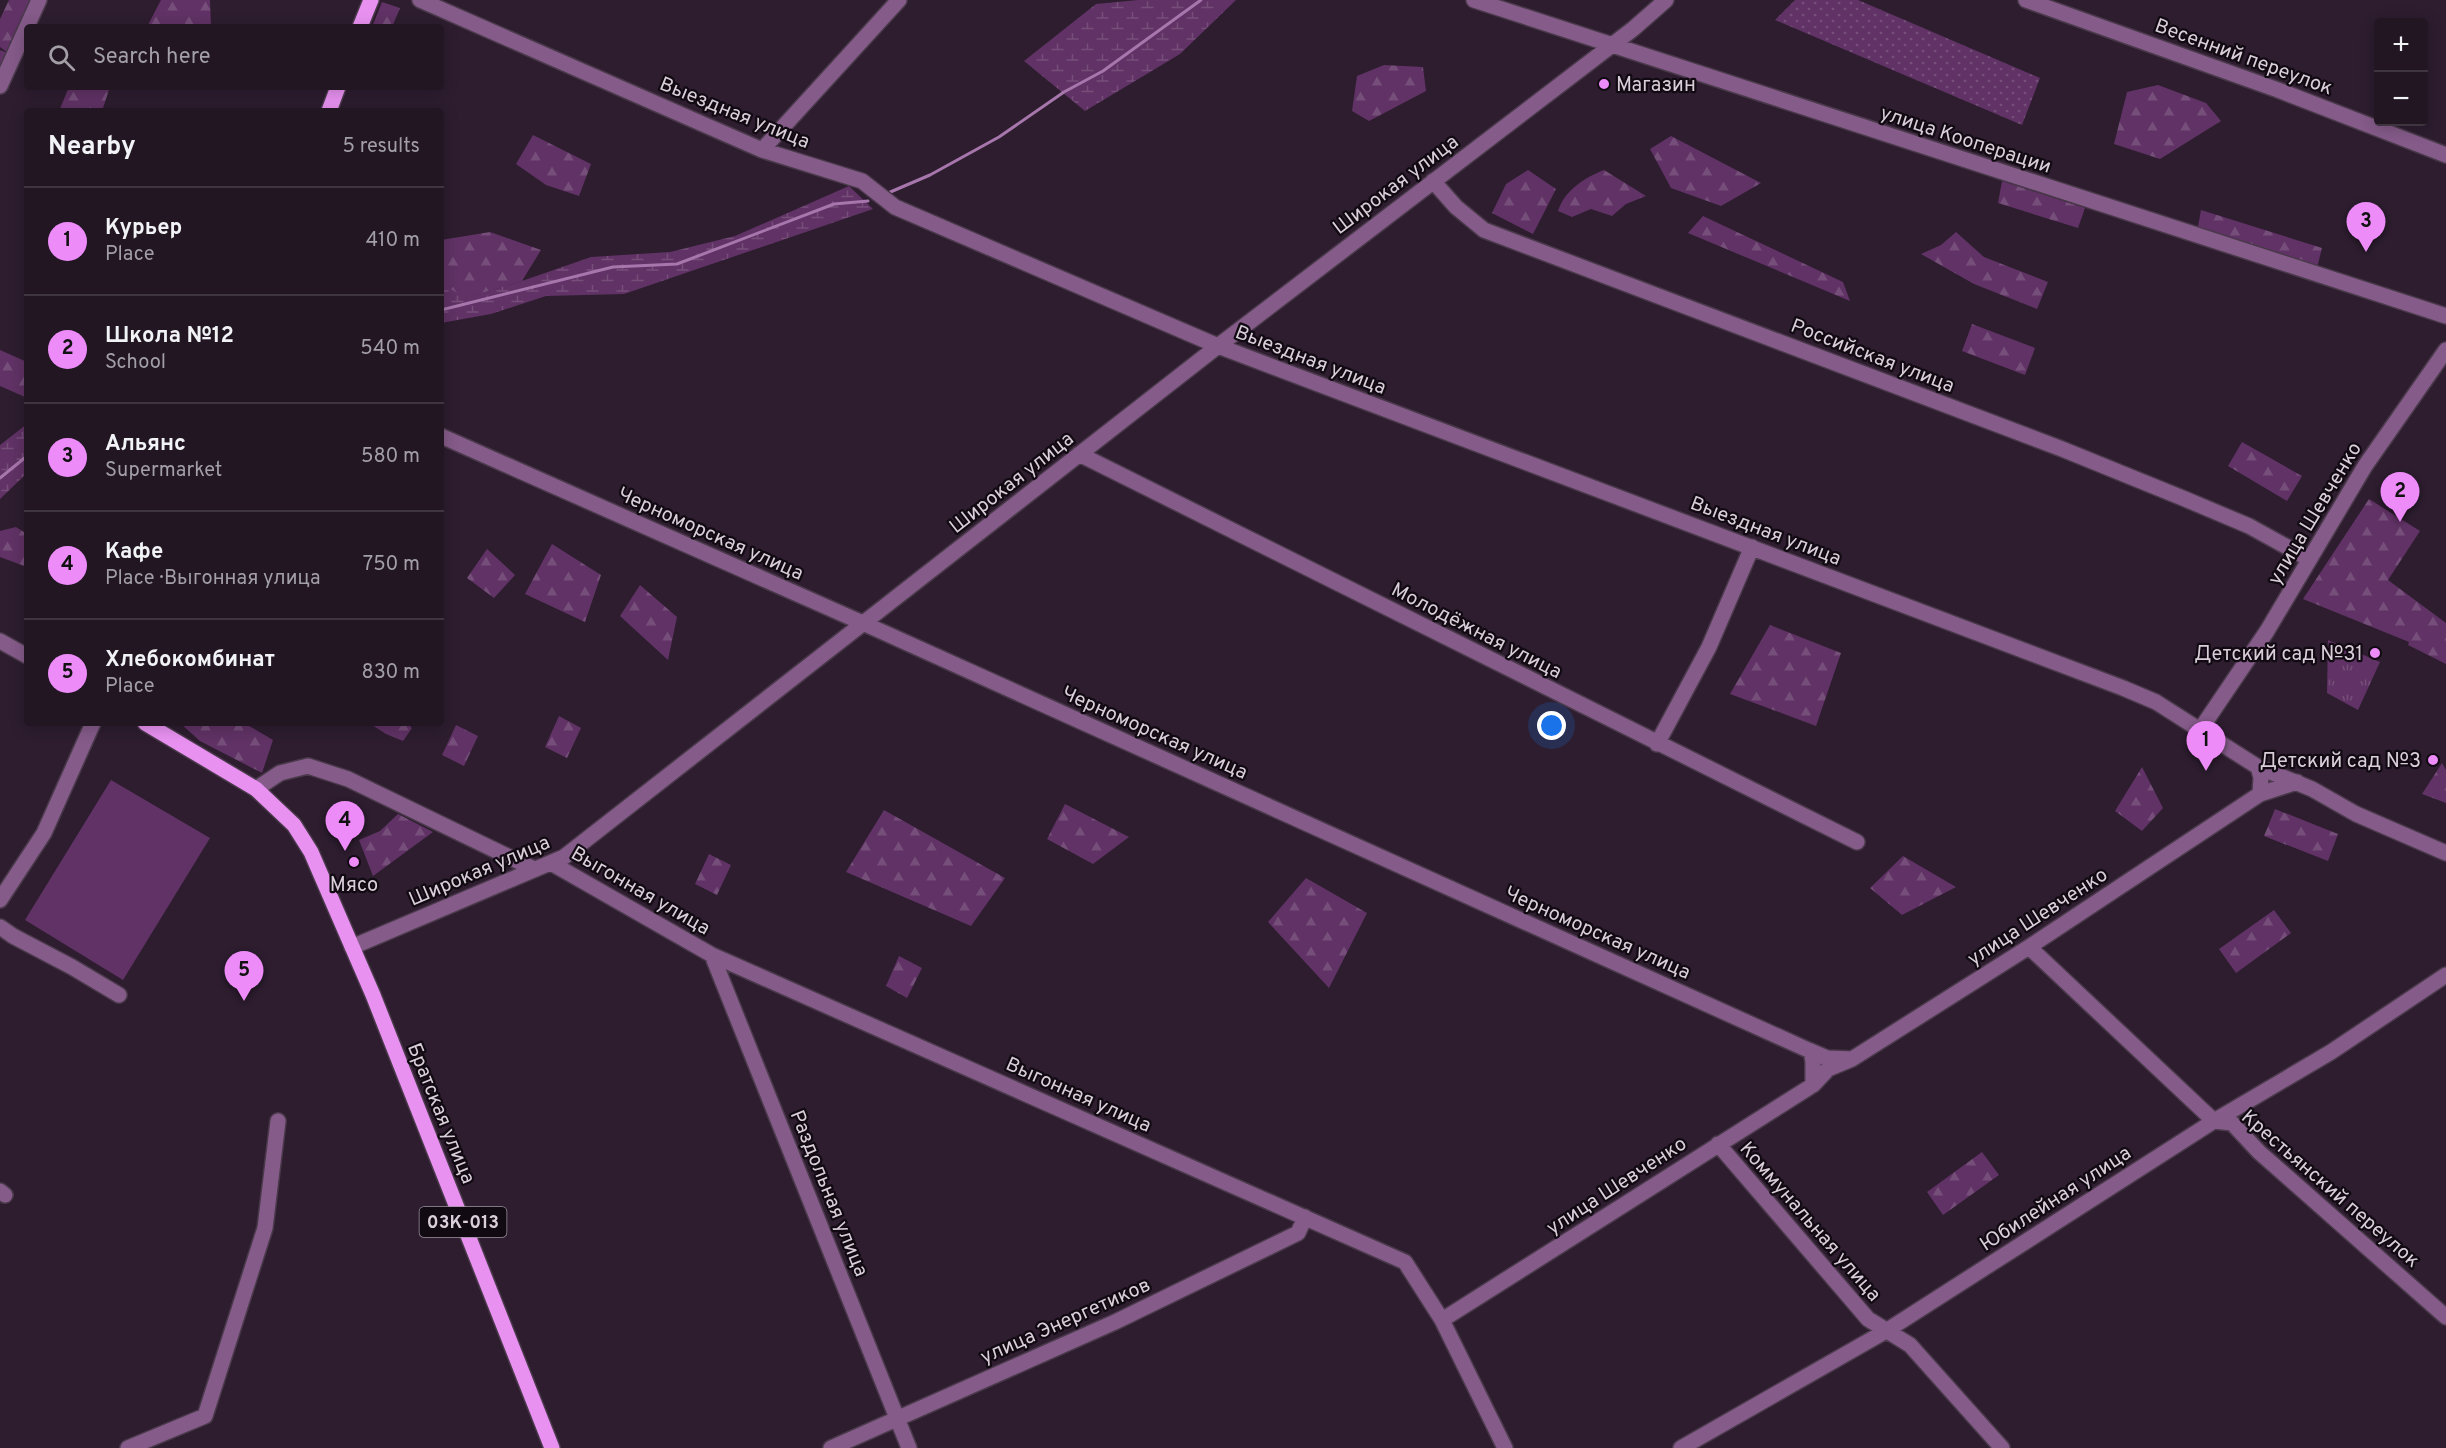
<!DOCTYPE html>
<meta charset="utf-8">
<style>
:root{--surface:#221623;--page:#2e2330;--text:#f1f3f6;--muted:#a29fa6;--line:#3f3541;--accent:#ed8cf9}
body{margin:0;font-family:Overpass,sans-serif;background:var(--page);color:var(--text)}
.controls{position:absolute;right:18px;top:18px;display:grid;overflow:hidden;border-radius:6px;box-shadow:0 3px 15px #0003}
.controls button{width:54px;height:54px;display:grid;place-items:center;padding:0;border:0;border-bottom:2px solid var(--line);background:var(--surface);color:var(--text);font:30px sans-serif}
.you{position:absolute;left:1552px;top:726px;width:21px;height:21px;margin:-15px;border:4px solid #fff;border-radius:50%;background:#1a73e8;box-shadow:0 0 0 9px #1a73e833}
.badge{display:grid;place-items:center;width:39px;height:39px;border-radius:50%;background:var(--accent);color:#111;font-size:20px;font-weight:700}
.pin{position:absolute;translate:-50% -50px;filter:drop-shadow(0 2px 3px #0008)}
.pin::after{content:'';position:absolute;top:32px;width:21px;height:18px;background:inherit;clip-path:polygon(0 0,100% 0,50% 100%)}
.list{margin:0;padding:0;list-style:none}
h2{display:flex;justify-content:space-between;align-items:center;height:78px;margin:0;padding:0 24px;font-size:26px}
h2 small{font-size:20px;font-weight:400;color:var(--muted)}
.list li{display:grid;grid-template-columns:39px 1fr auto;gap:18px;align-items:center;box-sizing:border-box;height:108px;padding:0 24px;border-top:2px solid var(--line)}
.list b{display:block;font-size:22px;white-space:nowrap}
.list p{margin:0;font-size:20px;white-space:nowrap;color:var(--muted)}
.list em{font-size:20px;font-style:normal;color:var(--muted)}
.icon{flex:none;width:33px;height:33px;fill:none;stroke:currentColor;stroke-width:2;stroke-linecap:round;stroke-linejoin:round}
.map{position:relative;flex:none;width:2446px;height:1448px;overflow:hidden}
.search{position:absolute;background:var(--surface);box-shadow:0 3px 15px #0003;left:24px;top:24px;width:420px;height:66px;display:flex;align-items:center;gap:15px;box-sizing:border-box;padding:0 21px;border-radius:6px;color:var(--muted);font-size:22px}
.panel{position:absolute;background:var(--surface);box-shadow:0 3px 15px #0003;left:24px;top:108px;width:420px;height:618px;border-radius:6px}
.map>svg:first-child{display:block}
</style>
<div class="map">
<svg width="2446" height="1448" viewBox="0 0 2446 1448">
<defs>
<pattern id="grass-tufts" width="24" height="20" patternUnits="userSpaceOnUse" patternTransform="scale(1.5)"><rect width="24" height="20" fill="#603265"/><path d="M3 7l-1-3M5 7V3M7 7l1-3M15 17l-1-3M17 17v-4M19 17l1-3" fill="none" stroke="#764e7a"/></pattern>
<pattern id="forest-firs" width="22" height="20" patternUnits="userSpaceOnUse" patternTransform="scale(1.5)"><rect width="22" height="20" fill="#603265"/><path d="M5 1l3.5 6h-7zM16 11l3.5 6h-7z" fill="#764e7a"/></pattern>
<pattern id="wetland-marsh" width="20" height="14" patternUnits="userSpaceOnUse" patternTransform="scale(1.5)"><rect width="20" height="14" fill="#603265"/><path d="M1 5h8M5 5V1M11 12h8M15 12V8" fill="none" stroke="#764e7a"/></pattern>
<pattern id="garden-dots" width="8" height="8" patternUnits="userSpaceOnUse" patternTransform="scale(1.5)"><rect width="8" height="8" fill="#603265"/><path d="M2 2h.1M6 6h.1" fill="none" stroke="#764e7a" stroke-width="1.8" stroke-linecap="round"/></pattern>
</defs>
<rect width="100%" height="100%" fill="#2d1d2f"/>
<!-- grass -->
<path fill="url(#grass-tufts)" d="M 2328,640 L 2380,662 L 2358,710 L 2327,693 Z"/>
<!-- forest -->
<path fill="url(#forest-firs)" d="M 9,0 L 30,0 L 0,69 L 0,50 L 8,53 L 0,47 L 0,19 Z
M 161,0 L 210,0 L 211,27 L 147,27 Z
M 382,2 L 400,8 L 392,27 L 372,27 Z
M 1384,65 L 1423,67 L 1426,91 L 1369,121 L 1352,111 L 1357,76 Z
M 2158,85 L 2206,103 L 2221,121 L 2160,159 L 2114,144 L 2127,92 Z
M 69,87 L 110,87 L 102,111 L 59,111 Z
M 533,135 L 591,164 L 579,196 L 546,185 L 516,164 Z
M 1671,136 L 1761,183 L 1721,206 L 1671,188 L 1650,149 Z
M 1528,170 L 1556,189 L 1533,234 L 1492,213 L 1506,184 Z
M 1604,170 L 1646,196 L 1626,204 L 1612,216 L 1591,209 L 1572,217 L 1558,211 C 1565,190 1584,178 1604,170 Z
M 2002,181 L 2085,208 L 2078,228 L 1998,203 Z
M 2201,210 L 2322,248 L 2317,268 L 2197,232 Z
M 1703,216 L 1843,282 L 1850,301 L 1688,233 Z
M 490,232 L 541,250 L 522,281 L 463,299 L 441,284 L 441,240 Z
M 1956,232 L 1984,257 L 2048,282 L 2037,309 L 1974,284 L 1921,254 L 1941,245 Z
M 1972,324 L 2035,348 L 2025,375 L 1962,351 Z
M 0,350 L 27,362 L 27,392 L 25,397 L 0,386 Z
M 2242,442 L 2302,476 L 2287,501 L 2228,466 Z
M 2369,499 L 2420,531 L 2388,580 L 2446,623 L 2446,664 L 2408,645 L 2409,642 L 2303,599 Z
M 16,527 L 27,534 L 27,567 L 0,557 L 0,531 Z
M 552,544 L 601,575 L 585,622 L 525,594 Z
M 487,549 L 515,575 L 494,598 L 467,578 Z
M 640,585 L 677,617 L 668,660 L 620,616 Z
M 1770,625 L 1841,653 L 1816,726 L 1730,694 Z
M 559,716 L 581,728 L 567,758 L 545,747 Z
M 180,723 L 244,723 L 273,740 L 262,773 L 200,741 Z
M 369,723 L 407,723 L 412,728 L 403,741 L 386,734 Z
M 456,725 L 478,736 L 464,766 L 442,755 Z
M 2442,763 L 2446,770 L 2446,803 L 2422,794 Z
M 2142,767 L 2163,808 L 2142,831 L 2115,811 Z
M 1065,804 L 1129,837 L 1093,864 L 1047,839 Z
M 2275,809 L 2338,834 L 2328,861 L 2264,836 Z
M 884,810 L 1005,878 L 971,926 L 846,872 Z
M 398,814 L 433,832 L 373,876 L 359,840 L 380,831 Z
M 709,854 L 731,865 L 717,895 L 695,884 Z
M 1903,856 L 1956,887 L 1902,915 L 1870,888 Z
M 1306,878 L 1367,913 L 1329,988 L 1268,922 Z
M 2274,910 L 2291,933 L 2236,973 L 2219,949 Z
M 899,956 L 922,968 L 907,998 L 886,986 Z
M 1982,1152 L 1999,1175 L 1943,1215 L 1927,1192 Z"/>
<!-- wetland -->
<path fill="url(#wetland-marsh)" d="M 1138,0 L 1236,0 L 1180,54 L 1085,111 L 1024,61 L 1096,4 Z
M 849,186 L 873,209 L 624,294 L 546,296 L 491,314 L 441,323 L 441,283 L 465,298 L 522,281 L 591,257 L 670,252 L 735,236 Z
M 27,424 L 27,473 L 0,499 L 0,445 Z"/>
<!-- garden -->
<path fill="url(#garden-dots)" d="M 1795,0 L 1858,0 L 2040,78 L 2022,125 L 1775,20 Z"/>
<!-- pitch -->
<path fill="#603265" d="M 111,780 L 210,838 L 123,980 L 25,920 Z"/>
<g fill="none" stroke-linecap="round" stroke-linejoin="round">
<!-- stream -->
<path stroke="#a776ac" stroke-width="3" d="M 888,193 L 930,175 L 999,137 L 1064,92 L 1103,71 L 1201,0
M 441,310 L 613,267 L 677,264 L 834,204 L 868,201
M 0,478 L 27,456"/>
<!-- minor casing -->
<g stroke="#49394a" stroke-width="18">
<path id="minor" d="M 420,0 L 762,150 L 862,181 L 895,207 L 1218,346 L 2123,688 L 2156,702 L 2258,767 L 2312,789 L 2356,814 L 2446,853
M 1474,0 L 2446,316
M 2026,0 L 2278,90 L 2446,155
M 0,86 L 39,0
M 762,150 L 899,0
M 1433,181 L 1456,207 L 1484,230 L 2062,449 L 2185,499 L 2249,526 L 2309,559
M 441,436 L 865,624 L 1806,1049 L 1827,1058 L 1852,1059
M 1079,454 L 1857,842
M 0,641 L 27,656
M 2200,730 L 2267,631 L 2365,466 L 2446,350
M 1657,744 L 1709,647 L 1752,547
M 256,789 L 280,773 L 308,766 L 348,779 L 534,869
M 2260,794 L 2297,782
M 551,863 L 712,955 L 1405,1262 L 1442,1320 L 1505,1448
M 0,900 L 44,833 L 93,723
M 0,927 L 13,936 L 72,967 L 119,995
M 352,947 L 564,857 L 1218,346 L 1633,29 L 1666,0
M 2029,947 L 2214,1121 L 2232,1123 L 2259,1152 L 2446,1317
M 712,955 L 909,1448
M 1813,1085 L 1828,1069 L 1852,1059 L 2029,947 L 2260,794 L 2261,777 L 2258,767
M 1718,1144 L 1868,1319 L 1910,1345 L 2002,1448
M 0,1191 L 5,1195
M 1442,1320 L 1813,1085 L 1813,1062 L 1811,1051
M 128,1448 L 205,1416 L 265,1228 L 278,1121
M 831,1448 L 1115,1322 L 1298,1233 L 1305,1217
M 1681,1448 L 1886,1331 L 2214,1121 L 2331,1052 L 2446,975"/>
</g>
<!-- major casing -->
<g stroke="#49394a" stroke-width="18">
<path id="major" d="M 360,27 L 371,0
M 329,111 L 338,87
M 145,723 L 256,789 L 294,825 L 311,852 L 373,995 L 552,1448"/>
</g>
<!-- minor -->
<use href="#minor" stroke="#855b89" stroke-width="15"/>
<!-- major -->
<use href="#major" stroke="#e891f1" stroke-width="15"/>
</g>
<!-- markers -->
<g fill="#ed8cf9" stroke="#110a12" stroke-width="2">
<circle cx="1604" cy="84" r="6"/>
<circle cx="2375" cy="653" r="6"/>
<circle cx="2433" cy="760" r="6"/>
<circle cx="354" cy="862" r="6"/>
</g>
<g text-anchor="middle" stroke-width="4.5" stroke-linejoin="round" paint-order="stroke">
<!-- shield labels -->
<rect fill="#110a12" stroke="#9d939e" stroke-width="1.5" x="419.5" y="1207" width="87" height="30" rx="4.5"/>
<g font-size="18" font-weight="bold" fill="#d9ceda">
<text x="463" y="1228">03К-013</text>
</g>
<!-- street labels -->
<g font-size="20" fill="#d9ceda" stroke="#110a12">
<text transform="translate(2244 56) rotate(20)" y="7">Весенний переулок</text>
<text transform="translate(735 112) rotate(22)" y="7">Выездная улица</text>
<text transform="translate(1966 139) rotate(18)" y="7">улица Кооперации</text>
<text transform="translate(1395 184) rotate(-37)" y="7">Широкая улица</text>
<text transform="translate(1873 355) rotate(21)" y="7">Российская улица</text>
<text transform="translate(1311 359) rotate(21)" y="7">Выездная улица</text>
<text transform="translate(1011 482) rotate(-38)" y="7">Широкая улица</text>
<text transform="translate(2314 513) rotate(-59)" y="7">улица Шевченко</text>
<text transform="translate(1766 530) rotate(21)" y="7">Выездная улица</text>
<text transform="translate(711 533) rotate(24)" y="7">Черноморская улица</text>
<text transform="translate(1477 630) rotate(27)" y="7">Молодёжная улица</text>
<text transform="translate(1155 732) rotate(24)" y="7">Черноморская улица</text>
<text transform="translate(479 870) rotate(-23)" y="7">Широкая улица</text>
<text transform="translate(641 890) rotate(30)" y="7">Выгонная улица</text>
<text transform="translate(2037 916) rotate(-33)" y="7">улица Шевченко</text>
<text transform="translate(1598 932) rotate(24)" y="7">Черноморская улица</text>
<text transform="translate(1079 1094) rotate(24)" y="7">Выгонная улица</text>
<text transform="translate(442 1113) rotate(68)" y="7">Братская улица</text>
<text transform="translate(1616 1185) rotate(-33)" y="7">улица Шевченко</text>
<text transform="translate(2331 1188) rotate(41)" y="7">Крестьянский переулок</text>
<text transform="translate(830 1193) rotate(68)" y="7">Раздольная улица</text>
<text transform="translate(2055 1198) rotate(-33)" y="7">Юбилейная улица</text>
<text transform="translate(1811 1221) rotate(49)" y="7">Коммунальная улица</text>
<text transform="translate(1065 1320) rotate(-24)" y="7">улица Энергетиков</text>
</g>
<!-- poi labels -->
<g font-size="20" fill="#d9ceda" stroke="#110a12" text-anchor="end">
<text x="1616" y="91" text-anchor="start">Магазин</text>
<text x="2363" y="660">Детский сад №31</text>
<text x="2421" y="767">Детский сад №3</text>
<text x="354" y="891" text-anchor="middle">Мясо</text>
</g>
</g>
</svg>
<div class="controls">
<button>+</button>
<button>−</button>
</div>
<div class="you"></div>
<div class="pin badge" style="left:2206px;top:771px">1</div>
<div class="pin badge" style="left:2400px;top:522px">2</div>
<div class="pin badge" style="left:2366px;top:252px">3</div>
<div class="pin badge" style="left:345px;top:851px">4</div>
<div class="pin badge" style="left:244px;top:1001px">5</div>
<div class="search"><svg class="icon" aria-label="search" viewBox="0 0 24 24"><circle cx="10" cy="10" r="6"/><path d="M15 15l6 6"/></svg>Search here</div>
<section class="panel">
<h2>Nearby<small>5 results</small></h2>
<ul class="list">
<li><span class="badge">1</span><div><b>Курьер</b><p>Place</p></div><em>410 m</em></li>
<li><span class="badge">2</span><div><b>Школа №12</b><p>School</p></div><em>540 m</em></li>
<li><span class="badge">3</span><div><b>Альянс</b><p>Supermarket</p></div><em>580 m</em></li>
<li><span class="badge">4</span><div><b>Кафе</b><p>Place · Выгонная улица</p></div><em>750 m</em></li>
<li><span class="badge">5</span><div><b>Хлебокомбинат</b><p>Place</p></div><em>830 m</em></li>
</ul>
</section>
</div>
